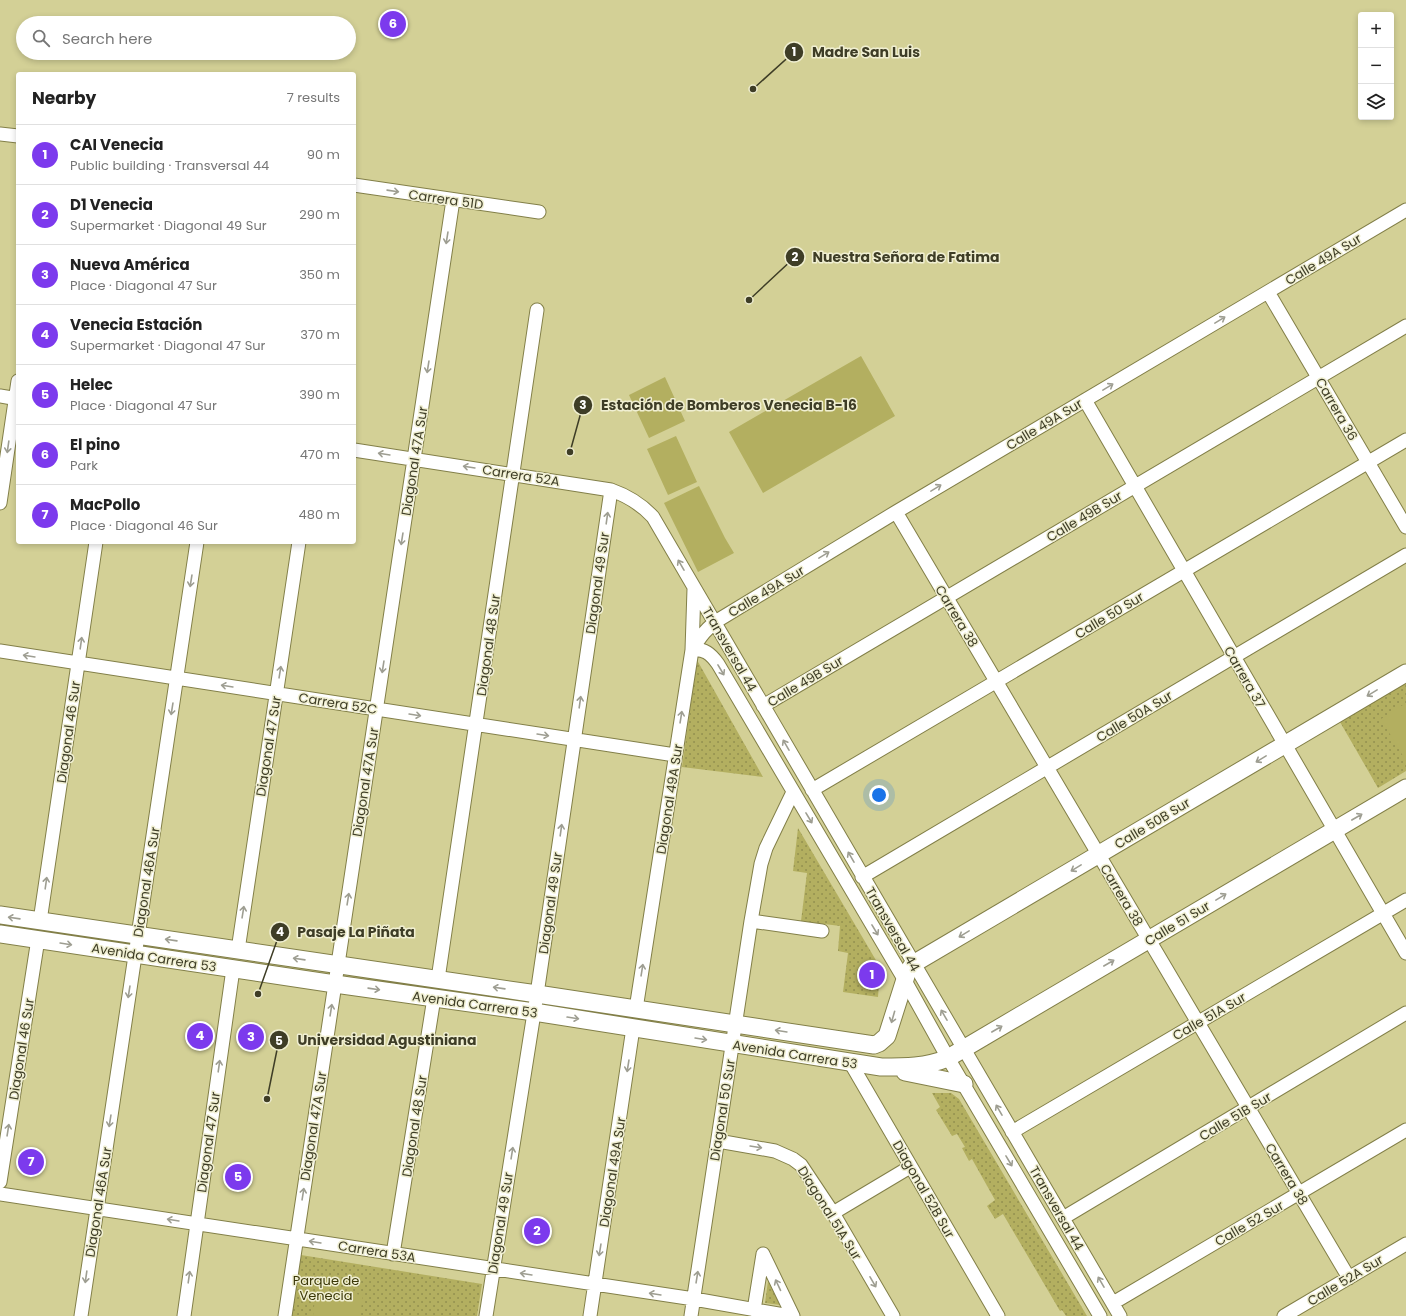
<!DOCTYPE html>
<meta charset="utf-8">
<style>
:root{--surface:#fff;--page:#f6f6f6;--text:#222;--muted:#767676;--line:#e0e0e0;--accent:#7c3aed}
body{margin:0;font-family:Poppins,sans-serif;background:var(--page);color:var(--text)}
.controls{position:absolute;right:12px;top:12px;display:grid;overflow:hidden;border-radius:4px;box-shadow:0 2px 6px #0003}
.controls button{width:36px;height:36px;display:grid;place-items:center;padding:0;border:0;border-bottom:1px solid var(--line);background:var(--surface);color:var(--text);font:20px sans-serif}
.you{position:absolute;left:879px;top:795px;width:14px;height:14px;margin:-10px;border:3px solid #fff;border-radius:50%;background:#1a73e8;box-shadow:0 0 0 6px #1a73e833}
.badge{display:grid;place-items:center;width:26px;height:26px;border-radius:50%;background:var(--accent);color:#fff;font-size:13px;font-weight:700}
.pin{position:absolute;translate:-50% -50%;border:2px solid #fff;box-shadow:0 1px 4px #0006}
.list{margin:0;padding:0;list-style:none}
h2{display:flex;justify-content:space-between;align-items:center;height:52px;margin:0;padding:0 16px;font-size:17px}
h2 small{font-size:13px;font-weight:400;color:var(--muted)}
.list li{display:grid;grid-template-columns:26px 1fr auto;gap:12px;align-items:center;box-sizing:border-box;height:60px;padding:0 16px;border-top:1px solid var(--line)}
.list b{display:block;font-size:15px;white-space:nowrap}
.list p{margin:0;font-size:13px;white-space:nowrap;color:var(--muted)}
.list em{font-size:13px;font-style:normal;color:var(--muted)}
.icon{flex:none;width:22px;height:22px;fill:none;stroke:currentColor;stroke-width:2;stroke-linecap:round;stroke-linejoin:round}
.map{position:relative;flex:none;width:1406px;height:1316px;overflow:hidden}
.search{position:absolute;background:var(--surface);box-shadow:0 2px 6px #0003;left:16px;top:16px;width:340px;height:44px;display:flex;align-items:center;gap:10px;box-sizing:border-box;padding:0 14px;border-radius:22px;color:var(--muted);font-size:15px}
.panel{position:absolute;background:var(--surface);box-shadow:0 2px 6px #0003;left:16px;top:72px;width:340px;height:472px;border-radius:4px}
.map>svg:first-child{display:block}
</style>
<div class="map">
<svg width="1406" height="1316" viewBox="0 0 1406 1316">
<defs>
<pattern id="grass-dots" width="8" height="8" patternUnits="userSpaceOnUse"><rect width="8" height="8" fill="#b3af60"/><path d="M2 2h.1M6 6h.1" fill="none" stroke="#93904f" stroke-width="1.8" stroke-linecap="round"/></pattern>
</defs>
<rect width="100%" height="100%" fill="#d3d096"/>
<!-- grass -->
<path fill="url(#grass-dots)" d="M 697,660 L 763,777 L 682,767 Z
M 1406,683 L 1406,771 L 1378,788 L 1340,722 Z
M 798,828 L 877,962 L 880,971 L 878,997 L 843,992 L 848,953 L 838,951 L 840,926 L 801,921 L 807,873 L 793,871 Z
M 932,1093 L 951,1093 L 959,1099 L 1087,1316 L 1066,1316 L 1062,1310 L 1060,1311 L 1003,1214 L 995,1219 L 987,1206 L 995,1200 L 972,1159 L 969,1161 L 962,1148 L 965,1147 L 957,1134 L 952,1136 L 936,1110 L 940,1107 Z
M 301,1255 L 482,1284 L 477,1316 L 292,1316 Z
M 768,1281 L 780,1305 L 765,1303 Z"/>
<!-- pitch -->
<path fill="#b3af60" d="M 861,356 L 895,416 L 763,493 L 729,432 Z
M 665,377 L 685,421 L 649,438 L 629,395 Z
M 676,436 L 697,482 L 668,495 L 647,449 Z
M 699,486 L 725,538 L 734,553 L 698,572 L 664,503 Z
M 1406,703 L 1406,761 L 1381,719 Z
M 316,1289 L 363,1295 L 360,1316 L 313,1316 Z"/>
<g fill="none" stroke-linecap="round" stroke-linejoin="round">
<!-- minor casing -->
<g stroke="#827f48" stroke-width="15">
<path id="minor" d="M 0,134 L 18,136
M 354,185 L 539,212
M 1268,292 L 1406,527
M 0,396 L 18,399
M 1085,400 L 1406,953
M 354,450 L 611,490 C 628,496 641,504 653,517 L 1120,1316
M 0,503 L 18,381
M 896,512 L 1349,1278
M 692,650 C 700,637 707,627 720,619 L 896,512 L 1406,210
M 692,650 C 704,648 711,654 718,664 L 904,979 L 948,1058 L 1100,1316
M 0,651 L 675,755
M 763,706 L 1406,326
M 812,790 L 1406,440
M 862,877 L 1406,555
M 40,921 L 96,542
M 751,921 L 822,931
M 238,950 L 299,542
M 438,979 L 537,310
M 636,1009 L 692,650 L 694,589
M 850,1062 L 998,1316
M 1012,1132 L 1406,900
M 718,1141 L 775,1151 L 793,1159 L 801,1165 L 833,1213 L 893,1316
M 0,1182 L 38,939
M 0,1194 L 694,1299 L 790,1316
M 833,1213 L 910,1167
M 1063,1218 L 1406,1013
M 393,1254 L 434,998
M 763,1254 L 793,1316
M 1113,1303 L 1406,1130
M 754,1310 L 763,1254
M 81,1316 L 197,542
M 184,1316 L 233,969
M 285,1316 L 453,200
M 486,1316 L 537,994 L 611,490
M 590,1316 L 633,1028
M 691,1316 L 751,921 L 761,864 L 766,848 L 793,792
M 1284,1316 L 1406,1244"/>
</g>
<!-- major casing -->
<g stroke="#827f48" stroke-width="19">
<path id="major" d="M 0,915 L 537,994 L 874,1045 L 879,1043 L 887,1036 L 907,973 L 913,964 L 1406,673
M 0,934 L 335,984 L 534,1012 L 881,1067 C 905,1067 926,1067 948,1058 L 1406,788
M 905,1072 L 964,1084"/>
</g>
<!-- minor -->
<use href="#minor" stroke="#fff" stroke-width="13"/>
<!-- major -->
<use href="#major" stroke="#fff" stroke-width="17"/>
</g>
<!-- one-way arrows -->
<defs><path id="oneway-shaft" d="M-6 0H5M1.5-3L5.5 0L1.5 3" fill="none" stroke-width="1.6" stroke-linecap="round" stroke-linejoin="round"/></defs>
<g stroke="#9e9e92">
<use href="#oneway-shaft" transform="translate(393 191) rotate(8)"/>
<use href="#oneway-shaft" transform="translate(447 238) rotate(99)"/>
<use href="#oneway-shaft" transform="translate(1220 320) rotate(-31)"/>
<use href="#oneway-shaft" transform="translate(428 367) rotate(99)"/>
<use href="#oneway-shaft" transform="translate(1108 387) rotate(-31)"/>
<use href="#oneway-shaft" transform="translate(8 447) rotate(98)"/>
<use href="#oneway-shaft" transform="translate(384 454) rotate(-171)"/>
<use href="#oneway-shaft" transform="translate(469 467) rotate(-171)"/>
<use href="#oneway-shaft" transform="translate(936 488) rotate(-31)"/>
<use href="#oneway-shaft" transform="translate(607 518) rotate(-82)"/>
<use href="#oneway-shaft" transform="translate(402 539) rotate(99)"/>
<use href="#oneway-shaft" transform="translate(824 555) rotate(-31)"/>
<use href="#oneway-shaft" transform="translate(681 565) rotate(-120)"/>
<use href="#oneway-shaft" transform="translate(191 581) rotate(99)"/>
<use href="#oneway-shaft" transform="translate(81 643) rotate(-82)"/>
<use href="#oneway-shaft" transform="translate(29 656) rotate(-171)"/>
<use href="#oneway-shaft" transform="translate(383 667) rotate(99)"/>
<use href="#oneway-shaft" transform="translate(721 670) rotate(59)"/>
<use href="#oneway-shaft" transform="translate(280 672) rotate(-81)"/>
<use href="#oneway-shaft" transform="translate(227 686) rotate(-171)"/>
<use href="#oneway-shaft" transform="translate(1372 693) rotate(149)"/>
<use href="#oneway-shaft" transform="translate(580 702) rotate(-82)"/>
<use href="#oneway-shaft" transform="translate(172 709) rotate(99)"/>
<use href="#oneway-shaft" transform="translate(415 715) rotate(9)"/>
<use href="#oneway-shaft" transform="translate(681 717) rotate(-81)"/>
<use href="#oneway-shaft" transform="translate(543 735) rotate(9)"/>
<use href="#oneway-shaft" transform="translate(786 745) rotate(-120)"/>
<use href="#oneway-shaft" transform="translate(1261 759) rotate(149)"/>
<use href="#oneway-shaft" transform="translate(1357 817) rotate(-30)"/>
<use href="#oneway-shaft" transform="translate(809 818) rotate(59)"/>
<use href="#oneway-shaft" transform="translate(561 830) rotate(-82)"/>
<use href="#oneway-shaft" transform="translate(851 857) rotate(-120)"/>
<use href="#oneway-shaft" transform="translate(1076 868) rotate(149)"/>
<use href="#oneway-shaft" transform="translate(46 883) rotate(-82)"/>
<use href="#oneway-shaft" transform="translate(1221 897) rotate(-31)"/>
<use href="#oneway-shaft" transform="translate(348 899) rotate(-81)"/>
<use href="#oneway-shaft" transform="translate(243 912) rotate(-81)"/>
<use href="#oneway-shaft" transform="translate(14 918) rotate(-172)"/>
<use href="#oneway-shaft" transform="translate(875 930) rotate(59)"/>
<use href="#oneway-shaft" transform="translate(964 934) rotate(149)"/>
<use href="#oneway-shaft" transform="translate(171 940) rotate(-172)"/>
<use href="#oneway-shaft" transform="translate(66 944) rotate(9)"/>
<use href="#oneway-shaft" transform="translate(299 959) rotate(-172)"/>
<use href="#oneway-shaft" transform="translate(1109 963) rotate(-30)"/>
<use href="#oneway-shaft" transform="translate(642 970) rotate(-81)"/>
<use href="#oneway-shaft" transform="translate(499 988) rotate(-172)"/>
<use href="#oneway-shaft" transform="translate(374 989) rotate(8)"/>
<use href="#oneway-shaft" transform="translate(129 992) rotate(99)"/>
<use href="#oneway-shaft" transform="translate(331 1010) rotate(-81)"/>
<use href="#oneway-shaft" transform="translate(944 1015) rotate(-120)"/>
<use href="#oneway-shaft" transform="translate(893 1017) rotate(106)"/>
<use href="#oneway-shaft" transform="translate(573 1018) rotate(9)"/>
<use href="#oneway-shaft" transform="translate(997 1029) rotate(-30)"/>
<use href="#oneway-shaft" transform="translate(781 1031) rotate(-171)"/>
<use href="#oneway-shaft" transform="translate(701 1039) rotate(9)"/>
<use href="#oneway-shaft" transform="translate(219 1066) rotate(-82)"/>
<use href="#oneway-shaft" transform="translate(628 1066) rotate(99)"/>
<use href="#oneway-shaft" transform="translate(999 1110) rotate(-120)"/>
<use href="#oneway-shaft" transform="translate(110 1121) rotate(99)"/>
<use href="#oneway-shaft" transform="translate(8 1130) rotate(-81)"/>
<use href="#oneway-shaft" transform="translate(756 1147) rotate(9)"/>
<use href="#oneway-shaft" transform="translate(512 1153) rotate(-81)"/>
<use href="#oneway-shaft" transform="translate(1009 1161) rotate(59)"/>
<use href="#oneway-shaft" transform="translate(303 1194) rotate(-81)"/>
<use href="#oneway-shaft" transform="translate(173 1220) rotate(-171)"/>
<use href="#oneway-shaft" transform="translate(315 1242) rotate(-171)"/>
<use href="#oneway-shaft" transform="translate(600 1250) rotate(99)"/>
<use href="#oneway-shaft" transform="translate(526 1274) rotate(-171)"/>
<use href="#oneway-shaft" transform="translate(86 1277) rotate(98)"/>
<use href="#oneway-shaft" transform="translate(189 1277) rotate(-82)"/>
<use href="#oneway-shaft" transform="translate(697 1277) rotate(-81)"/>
<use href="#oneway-shaft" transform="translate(873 1282) rotate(60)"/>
<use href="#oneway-shaft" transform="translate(1101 1282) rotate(-120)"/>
<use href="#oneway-shaft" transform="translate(778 1285) rotate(-115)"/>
<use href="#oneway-shaft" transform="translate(655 1294) rotate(-171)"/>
</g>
<g text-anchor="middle" stroke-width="3" stroke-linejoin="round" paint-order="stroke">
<!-- street labels -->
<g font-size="13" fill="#3e3d26" stroke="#f0efd2">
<text transform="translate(446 199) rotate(8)" y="5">Carrera 51D</text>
<text transform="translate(1323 259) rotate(-31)" y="5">Calle 49A Sur</text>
<text transform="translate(1337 409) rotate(60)" y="5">Carrera 36</text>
<text transform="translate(1044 424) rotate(-31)" y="5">Calle 49A Sur</text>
<text transform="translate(414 461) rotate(-81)" y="5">Diagonal 47A Sur</text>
<text transform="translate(521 475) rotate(9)" y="5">Carrera 52A</text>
<text transform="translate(1084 516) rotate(-31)" y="5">Calle 49B Sur</text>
<text transform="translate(597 583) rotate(-82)" y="5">Diagonal 49 Sur</text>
<text transform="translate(766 591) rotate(-31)" y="5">Calle 49A Sur</text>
<text transform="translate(1109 615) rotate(-31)" y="5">Calle 50 Sur</text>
<text transform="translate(957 616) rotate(59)" y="5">Carrera 38</text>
<text transform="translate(488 645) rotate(-82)" y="5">Diagonal 48 Sur</text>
<text transform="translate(730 649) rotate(60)" y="5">Transversal 44</text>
<text transform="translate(1245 677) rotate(60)" y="5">Carrera 37</text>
<text transform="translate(805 681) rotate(-31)" y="5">Calle 49B Sur</text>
<text transform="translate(338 703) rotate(9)" y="5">Carrera 52C</text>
<text transform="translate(1134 716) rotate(-31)" y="5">Calle 50A Sur</text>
<text transform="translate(68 732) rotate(-82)" y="5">Diagonal 46 Sur</text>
<text transform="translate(268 746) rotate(-81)" y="5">Diagonal 47 Sur</text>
<text transform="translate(365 782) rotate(-81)" y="5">Diagonal 47A Sur</text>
<text transform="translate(669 799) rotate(-81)" y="5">Diagonal 49A Sur</text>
<text transform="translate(1152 823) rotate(-31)" y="5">Calle 50B Sur</text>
<text transform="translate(146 882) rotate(-81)" y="5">Diagonal 46A Sur</text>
<text transform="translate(1122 895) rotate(59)" y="5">Carrera 38</text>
<text transform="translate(550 903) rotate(-82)" y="5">Diagonal 49 Sur</text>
<text transform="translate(1177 923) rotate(-31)" y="5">Calle 51 Sur</text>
<text transform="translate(893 929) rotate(60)" y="5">Transversal 44</text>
<text transform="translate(154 957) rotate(9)" y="5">Avenida Carrera 53</text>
<text transform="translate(475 1004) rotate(8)" y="5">Avenida Carrera 53</text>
<text transform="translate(1209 1016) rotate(-30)" y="5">Calle 51A Sur</text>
<text transform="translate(21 1049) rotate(-81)" y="5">Diagonal 46 Sur</text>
<text transform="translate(795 1054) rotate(9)" y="5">Avenida Carrera 53</text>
<text transform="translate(722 1110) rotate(-81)" y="5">Diagonal 50 Sur</text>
<text transform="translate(1235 1116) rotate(-31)" y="5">Calle 51B Sur</text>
<text transform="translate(313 1126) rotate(-81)" y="5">Diagonal 47A Sur</text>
<text transform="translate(414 1126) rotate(-81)" y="5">Diagonal 48 Sur</text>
<text transform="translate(208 1142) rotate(-82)" y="5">Diagonal 47 Sur</text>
<text transform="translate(612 1172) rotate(-81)" y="5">Diagonal 49A Sur</text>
<text transform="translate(1287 1174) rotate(59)" y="5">Carrera 38</text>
<text transform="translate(924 1189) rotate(60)" y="5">Diagonal 52B Sur</text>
<text transform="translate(98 1202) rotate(-81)" y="5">Diagonal 46A Sur</text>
<text transform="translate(1057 1208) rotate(60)" y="5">Transversal 44</text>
<text transform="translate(830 1213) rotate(58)" y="5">Diagonal 51A Sur</text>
<text transform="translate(500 1223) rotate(-81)" y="5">Diagonal 49 Sur</text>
<text transform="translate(1249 1223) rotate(-30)" y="5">Calle 52 Sur</text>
<text transform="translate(377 1251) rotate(9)" y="5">Carrera 53A</text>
<text transform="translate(1345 1280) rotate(-31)" y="5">Calle 52A Sur</text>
</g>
<!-- park labels -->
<g font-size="13" fill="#3b3808" stroke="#f0efd2">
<text x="326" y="1285">Parque de<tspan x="326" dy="15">Venecia</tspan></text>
</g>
</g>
<!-- callouts -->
<path fill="none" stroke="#3e3d26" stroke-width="1.5" d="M753 89L794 52M749 300L795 257M570 452L583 405M258 994L280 932M267 1099L279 1040"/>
<g fill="#3e3d26" stroke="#f0efd2" stroke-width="1.5">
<circle cx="753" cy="89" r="4"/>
<circle cx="749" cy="300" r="4"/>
<circle cx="570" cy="452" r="4"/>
<circle cx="258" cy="994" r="4"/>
<circle cx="267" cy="1099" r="4"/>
<circle cx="794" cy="52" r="10"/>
<circle cx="795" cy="257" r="10"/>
<circle cx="583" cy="405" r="10"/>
<circle cx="280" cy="932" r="10"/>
<circle cx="279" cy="1040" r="10"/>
</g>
<g font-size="12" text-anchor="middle" font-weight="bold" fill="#fff">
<text x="794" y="56">1</text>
<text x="795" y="261">2</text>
<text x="583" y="409">3</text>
<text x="280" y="936">4</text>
<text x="279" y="1045">5</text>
</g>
<g font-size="14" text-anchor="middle" font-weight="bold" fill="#3e3d26" stroke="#f0efd2" stroke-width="3" stroke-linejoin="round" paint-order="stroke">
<text x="866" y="57">Madre San Luis</text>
<text x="906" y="262">Nuestra Señora de Fatima</text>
<text x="729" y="410">Estación de Bomberos Venecia B-16</text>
<text x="356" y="937">Pasaje La Piñata</text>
<text x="387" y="1045">Universidad Agustiniana</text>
</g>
</svg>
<div class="controls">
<button>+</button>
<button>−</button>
<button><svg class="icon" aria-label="layers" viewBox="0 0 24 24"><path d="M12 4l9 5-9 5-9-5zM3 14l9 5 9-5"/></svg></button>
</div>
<div class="you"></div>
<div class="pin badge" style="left:872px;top:975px">1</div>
<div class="pin badge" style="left:537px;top:1231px">2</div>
<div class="pin badge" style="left:251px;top:1037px">3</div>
<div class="pin badge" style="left:200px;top:1036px">4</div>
<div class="pin badge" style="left:238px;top:1177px">5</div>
<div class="pin badge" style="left:393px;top:24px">6</div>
<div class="pin badge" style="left:31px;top:1162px">7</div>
<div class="search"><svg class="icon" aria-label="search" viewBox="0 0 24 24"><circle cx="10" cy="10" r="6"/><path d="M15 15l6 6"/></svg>Search here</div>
<section class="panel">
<h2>Nearby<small>7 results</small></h2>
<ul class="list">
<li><span class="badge">1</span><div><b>CAI Venecia</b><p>Public building · Transversal 44</p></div><em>90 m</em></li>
<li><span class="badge">2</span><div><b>D1 Venecia</b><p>Supermarket · Diagonal 49 Sur</p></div><em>290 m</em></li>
<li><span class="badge">3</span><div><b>Nueva América</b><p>Place · Diagonal 47 Sur</p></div><em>350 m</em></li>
<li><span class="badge">4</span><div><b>Venecia Estación</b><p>Supermarket · Diagonal 47 Sur</p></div><em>370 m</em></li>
<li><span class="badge">5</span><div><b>Helec</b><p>Place · Diagonal 47 Sur</p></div><em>390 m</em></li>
<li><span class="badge">6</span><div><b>El pino</b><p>Park</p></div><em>470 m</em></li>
<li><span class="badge">7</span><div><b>MacPollo</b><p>Place · Diagonal 46 Sur</p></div><em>480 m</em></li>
</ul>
</section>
</div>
